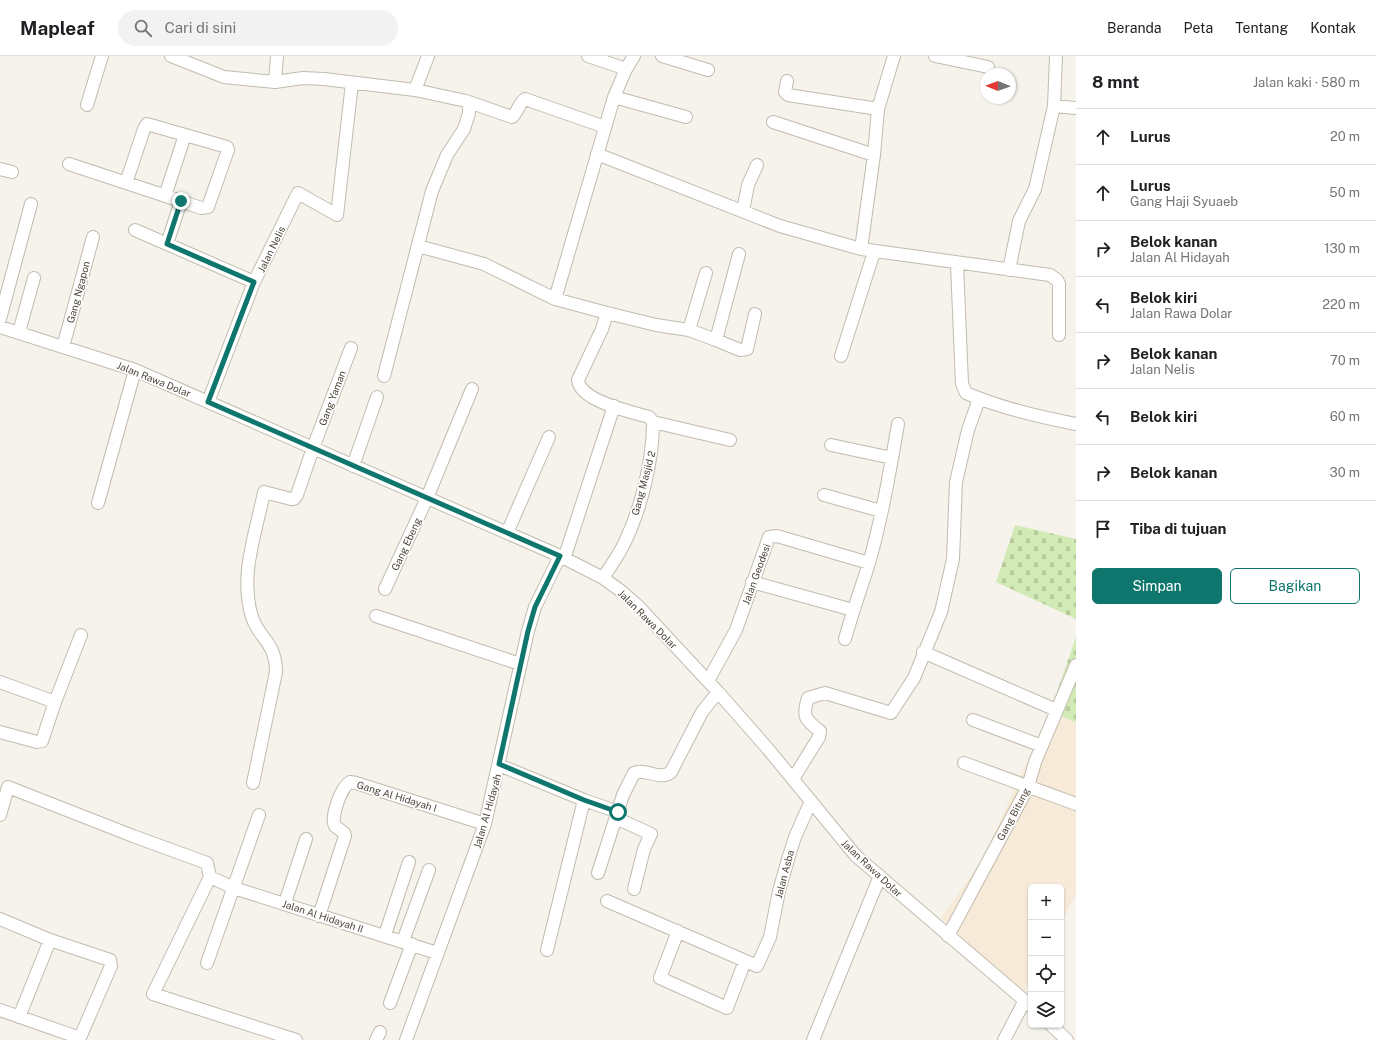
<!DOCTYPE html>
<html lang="id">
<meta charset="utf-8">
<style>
:root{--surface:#fff;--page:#f2f2f2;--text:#202124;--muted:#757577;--line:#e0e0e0;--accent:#0f766e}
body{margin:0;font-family:"Public Sans",sans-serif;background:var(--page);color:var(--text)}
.controls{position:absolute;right:12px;bottom:12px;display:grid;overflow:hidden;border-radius:6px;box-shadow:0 1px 3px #0004}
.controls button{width:36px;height:36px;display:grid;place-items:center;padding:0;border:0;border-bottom:1px solid var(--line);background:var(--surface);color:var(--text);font:20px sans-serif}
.compass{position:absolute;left:980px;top:12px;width:36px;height:36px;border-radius:50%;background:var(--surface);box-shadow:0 1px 3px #0004;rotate:271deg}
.stop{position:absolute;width:12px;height:12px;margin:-9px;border:3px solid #0f766e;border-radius:50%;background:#fff}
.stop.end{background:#0f766e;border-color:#fff;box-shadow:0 1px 4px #0008}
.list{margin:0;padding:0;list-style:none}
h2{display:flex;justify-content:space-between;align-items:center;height:52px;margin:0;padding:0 16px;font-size:17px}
h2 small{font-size:13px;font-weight:400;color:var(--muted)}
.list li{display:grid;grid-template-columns:26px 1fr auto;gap:12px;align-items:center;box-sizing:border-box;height:56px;padding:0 16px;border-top:1px solid var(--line)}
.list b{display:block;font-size:15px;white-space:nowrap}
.list p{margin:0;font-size:13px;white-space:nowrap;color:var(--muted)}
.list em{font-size:13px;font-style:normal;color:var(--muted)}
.actions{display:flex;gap:8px;padding:12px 16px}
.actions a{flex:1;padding:9px 0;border:1px solid var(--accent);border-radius:6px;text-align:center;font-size:14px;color:var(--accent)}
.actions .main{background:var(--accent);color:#fff}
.icon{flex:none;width:22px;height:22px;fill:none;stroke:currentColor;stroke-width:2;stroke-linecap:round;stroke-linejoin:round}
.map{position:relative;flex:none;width:1076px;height:984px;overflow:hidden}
header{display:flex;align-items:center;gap:24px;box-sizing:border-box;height:56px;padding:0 20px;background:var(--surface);border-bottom:1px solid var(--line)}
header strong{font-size:19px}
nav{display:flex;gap:22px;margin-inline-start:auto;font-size:14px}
.search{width:280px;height:36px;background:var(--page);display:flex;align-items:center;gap:10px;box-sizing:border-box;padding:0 14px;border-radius:22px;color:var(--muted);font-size:15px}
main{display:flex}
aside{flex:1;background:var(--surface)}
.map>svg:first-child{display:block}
</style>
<header>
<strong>Mapleaf</strong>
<div class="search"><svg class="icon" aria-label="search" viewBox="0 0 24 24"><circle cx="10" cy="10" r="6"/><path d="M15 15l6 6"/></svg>Cari di sini</div>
<nav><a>Beranda</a><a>Peta</a><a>Tentang</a><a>Kontak</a></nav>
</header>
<main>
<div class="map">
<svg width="1076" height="984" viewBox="0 0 1076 984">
<defs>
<pattern id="cemetery-stones" width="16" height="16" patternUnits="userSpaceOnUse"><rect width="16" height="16" fill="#d2eab5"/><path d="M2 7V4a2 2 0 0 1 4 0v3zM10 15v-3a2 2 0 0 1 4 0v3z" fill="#b6ca9c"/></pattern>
</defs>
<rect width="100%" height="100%" fill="#f6f3ec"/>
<!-- commercial -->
<path fill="#f7ead8" d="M 1050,656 L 1076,666 L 1076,838 L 1061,867 L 1061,831 L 1031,831 L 1031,923 L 1023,938 L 941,862 L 982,804 Z"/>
<!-- cemetery -->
<path fill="url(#cemetery-stones)" d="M 1015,469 L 1076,483 L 1076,563 L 996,526 Z
M 1076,581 L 1076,666 L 1050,656 Z"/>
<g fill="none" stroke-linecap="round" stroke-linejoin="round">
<!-- minor casing -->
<g stroke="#c2bbae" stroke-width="14">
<path id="minor" d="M 171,0 L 224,21 L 275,26 L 303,22 L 324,23 L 415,34 L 466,45 L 512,61 C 518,56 519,47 525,43 L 605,71
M 588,0 L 626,13
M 662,0 L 708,14
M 894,0 L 878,53 L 874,99 L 861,193 L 1050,219 L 1057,224 L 1059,228 L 1059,279
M 935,0 L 988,11
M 787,25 L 785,36 L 788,39 L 878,53
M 275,26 L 277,0
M 415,34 L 428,0
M 614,41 L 686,61
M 87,49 L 102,0
M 1054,50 L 1076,52
M 773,66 L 874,99
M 597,98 L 780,170 L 861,193
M 69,108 L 181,145 L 167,188
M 0,113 L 12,116
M 126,127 L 144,73 L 147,68 L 227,91 L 228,94 L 208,151 L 201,152 L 181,145
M 165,140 L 185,79
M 743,155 L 748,129 L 757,109
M 135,174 L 254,226
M 418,190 L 484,208 L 555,243 L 607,257 L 602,273 L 578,324 C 580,345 631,356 649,361 L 653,366 C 653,405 641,453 624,488 C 618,500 610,511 603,522
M 957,208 L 962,328 L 966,337 C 1000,352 1039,361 1076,368
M 1009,214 L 1019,165 L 1035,133 L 1054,50 L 1056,0
M 555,243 L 614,41 L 626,13 L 634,0
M 607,257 L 656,269 L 689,274 L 716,284 L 739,198
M 0,263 L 31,148
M 0,271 L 135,314 L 560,500 L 603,522 L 621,535 L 639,551 L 718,636 L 768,693 L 856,800 L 1031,950
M 689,274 L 706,217
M 19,276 L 34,222
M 716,284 L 740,294 L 747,293 L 755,258
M 63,291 L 93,181
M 841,300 L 874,196
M 384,320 L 432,135 L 447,99 L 464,73 L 469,57 L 469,46
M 208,346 L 254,226 L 298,137 L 337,159 L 352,27
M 653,366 L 730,384
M 831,389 L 892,402
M 353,410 L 377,341
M 824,439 L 881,455
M 98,447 L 135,314
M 507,477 L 549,381
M 564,503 L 614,350
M 752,526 L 853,554
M 385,533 L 427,442 L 472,333
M 376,560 L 520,608
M 845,583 C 852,557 861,533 869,507 C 882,462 890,414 898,368
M 923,596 L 1056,654
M 708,625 L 736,574 L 769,481 L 777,480 L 869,507
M 0,626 L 55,646 L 42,685 L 37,686 L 0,676
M 55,646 L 81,579
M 973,664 L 1042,690
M 964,707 L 1076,748
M 499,709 L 584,744 L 618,756
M 793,723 L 819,681 L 820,675 C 805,664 802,660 808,642 L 825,637 L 891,657 L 914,622 L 941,556 L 953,503 L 956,426 L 968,374 L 979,343
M 253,727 L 276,616 C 276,586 259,583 252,561 C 239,520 256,477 264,436 L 291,443 L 294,443 L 297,439 L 313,392 L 351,292
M 0,759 L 8,731 L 133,780 L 207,807 L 210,821 L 153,938 L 296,984
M 616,762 L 651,778 L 644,793 L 634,833
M 598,817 L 623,739 L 634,717 C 646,712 660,725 671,716 L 702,656 L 718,636
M 210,821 L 234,832 L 437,897
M 607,845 L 757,910 L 770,881 L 779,835 L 789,800 L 795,781 L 811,745
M 285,847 L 306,783
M 319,860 L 345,780 L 344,777 L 335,770 C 330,762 341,731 350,726 L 356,727 L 485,768
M 0,863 L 50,884 L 110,904 L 111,910 L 79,984
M 678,875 L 660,922 L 727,952 L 745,905
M 385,879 L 409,806
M 948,880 L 1028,731 L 1035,706 L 1076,609
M 403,885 L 429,814
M 547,894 L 584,744
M 207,907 L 259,759
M 390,947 L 412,888
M 0,954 L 80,982
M 19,961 L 50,884
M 1051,969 L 1067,984
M 376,984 L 380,976
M 406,984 L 485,768 L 528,575 L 535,551 L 560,500
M 813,984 L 880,820
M 1004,984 L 1025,944"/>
</g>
<!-- minor -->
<use href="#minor" stroke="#fff" stroke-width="12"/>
</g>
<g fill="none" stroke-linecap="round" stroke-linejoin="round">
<!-- route -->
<path stroke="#0f766e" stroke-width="5" d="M 181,145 L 167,188 L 254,226 L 208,346 L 560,500 L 535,551 L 528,575 L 499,708 L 584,744 L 618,756"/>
</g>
<g text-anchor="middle" stroke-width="3.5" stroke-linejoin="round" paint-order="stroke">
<!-- street labels -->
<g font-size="10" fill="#4b4439" stroke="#fff">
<text transform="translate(271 193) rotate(-64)" y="4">Jalan Nelis</text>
<text transform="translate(78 236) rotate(-75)" y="4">Gang Ngapon</text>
<text transform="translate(154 323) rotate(22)" y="4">Jalan Rawa Dolar</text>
<text transform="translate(332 342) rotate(-69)" y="4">Gang Yaman</text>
<text transform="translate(643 427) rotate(-75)" y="4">Gang Masjid 2</text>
<text transform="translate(406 488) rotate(-65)" y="4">Gang Ebeng</text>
<text transform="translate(756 518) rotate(-70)" y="4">Jalan Geodesi</text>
<text transform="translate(648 563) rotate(45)" y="4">Jalan Rawa Dolar</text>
<text transform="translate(397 740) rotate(17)" y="4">Gang Al Hidayah I</text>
<text transform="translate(487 755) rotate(-74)" y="4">Jalan Al Hidayah</text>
<text transform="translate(1013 758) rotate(-62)" y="4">Gang Bitung</text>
<text transform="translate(872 812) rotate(43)" y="4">Jalan Rawa Dolar</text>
<text transform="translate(784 818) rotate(-75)" y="4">Jalan Asba</text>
<text transform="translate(323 860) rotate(18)" y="4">Jalan Al Hidayah II</text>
</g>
</g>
</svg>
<div class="controls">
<button>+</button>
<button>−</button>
<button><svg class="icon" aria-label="locate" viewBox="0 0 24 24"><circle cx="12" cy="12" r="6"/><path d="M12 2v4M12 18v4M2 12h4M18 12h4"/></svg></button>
<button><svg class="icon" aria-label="layers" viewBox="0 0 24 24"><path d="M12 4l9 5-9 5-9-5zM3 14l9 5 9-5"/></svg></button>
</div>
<svg class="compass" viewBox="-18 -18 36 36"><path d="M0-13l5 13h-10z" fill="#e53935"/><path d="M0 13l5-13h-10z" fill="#757577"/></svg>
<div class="stop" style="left:618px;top:756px"></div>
<div class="stop end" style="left:181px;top:145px"></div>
</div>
<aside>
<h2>8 mnt<small>Jalan kaki · 580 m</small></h2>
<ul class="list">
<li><svg class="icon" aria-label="ahead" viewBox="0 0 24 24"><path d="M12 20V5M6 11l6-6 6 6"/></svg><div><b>Lurus</b></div><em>20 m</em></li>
<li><svg class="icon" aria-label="ahead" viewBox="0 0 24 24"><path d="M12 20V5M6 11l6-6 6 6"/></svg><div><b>Lurus</b><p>Gang Haji Syuaeb</p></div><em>50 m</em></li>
<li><svg class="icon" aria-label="right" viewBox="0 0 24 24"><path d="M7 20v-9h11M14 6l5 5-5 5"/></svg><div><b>Belok kanan</b><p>Jalan Al Hidayah</p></div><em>130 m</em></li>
<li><svg class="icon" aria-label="left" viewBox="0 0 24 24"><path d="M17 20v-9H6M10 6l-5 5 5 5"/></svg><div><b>Belok kiri</b><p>Jalan Rawa Dolar</p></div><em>220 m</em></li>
<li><svg class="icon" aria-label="right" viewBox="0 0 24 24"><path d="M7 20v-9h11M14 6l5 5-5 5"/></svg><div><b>Belok kanan</b><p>Jalan Nelis</p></div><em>70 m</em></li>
<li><svg class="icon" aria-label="left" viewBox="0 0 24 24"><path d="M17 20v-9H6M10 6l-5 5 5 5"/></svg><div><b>Belok kiri</b></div><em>60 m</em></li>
<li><svg class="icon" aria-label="right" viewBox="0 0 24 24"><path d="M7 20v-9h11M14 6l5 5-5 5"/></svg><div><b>Belok kanan</b></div><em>30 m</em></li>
<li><svg class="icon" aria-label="arrive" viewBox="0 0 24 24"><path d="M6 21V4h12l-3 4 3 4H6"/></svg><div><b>Tiba di tujuan</b></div></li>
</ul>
<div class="actions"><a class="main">Simpan</a><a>Bagikan</a></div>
</aside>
</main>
